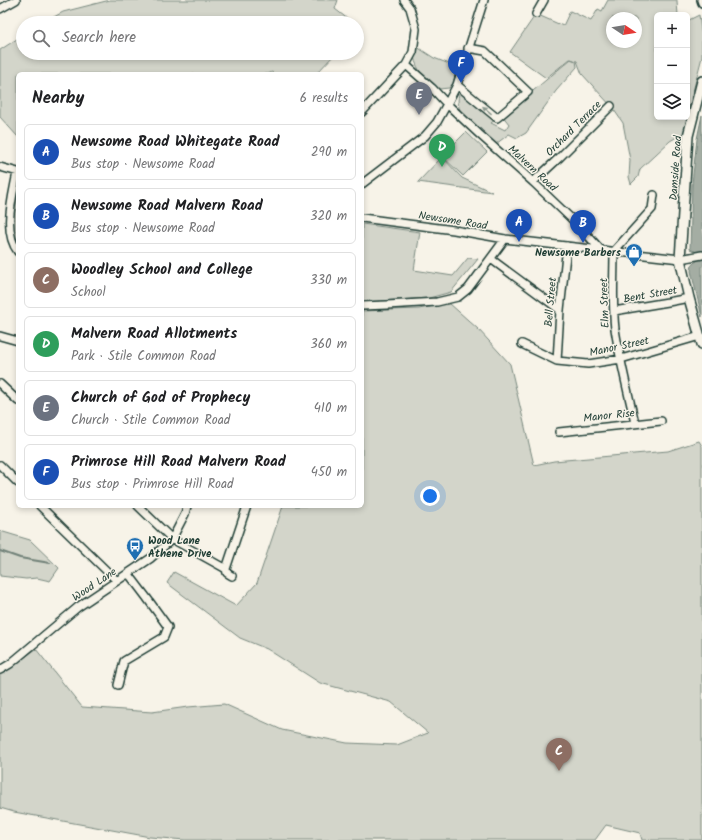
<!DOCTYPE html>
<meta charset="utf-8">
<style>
:root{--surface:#fff;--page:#f2f2f2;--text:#202124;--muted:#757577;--line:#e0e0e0;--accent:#0f766e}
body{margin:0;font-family:Kalam,sans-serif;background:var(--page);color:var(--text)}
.controls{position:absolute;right:12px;top:12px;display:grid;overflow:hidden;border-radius:6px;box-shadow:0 2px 6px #0003}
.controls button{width:36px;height:36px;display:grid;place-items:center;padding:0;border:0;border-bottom:1px solid var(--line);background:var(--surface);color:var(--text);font:20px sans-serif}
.compass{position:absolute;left:606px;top:12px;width:36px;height:36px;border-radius:50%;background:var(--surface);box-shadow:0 2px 6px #0003;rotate:102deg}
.you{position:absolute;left:430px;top:496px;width:14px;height:14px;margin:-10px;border:3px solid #fff;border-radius:50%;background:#1a73e8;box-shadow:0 0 0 6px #1a73e833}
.badge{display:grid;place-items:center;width:26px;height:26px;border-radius:50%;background:var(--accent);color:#fff;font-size:13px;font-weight:700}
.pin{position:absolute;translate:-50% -33px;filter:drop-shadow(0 1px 2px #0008)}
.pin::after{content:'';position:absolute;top:21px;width:14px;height:12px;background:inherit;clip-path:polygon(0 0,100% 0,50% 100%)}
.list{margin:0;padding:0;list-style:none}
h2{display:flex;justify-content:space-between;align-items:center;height:52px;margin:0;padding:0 16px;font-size:17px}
h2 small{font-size:13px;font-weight:400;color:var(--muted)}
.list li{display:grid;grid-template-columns:26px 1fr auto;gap:12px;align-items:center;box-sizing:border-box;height:56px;margin:0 8px 8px;padding:0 8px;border:1px solid var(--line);border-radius:6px}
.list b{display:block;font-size:15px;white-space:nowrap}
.list p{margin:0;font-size:13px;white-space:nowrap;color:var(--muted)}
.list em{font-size:13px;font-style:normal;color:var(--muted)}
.icon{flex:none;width:22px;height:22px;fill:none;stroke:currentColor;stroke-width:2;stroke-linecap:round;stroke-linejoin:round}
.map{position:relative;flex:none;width:702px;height:840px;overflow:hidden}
.search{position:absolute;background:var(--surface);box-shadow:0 2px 6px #0003;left:16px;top:16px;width:348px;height:44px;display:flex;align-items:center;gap:10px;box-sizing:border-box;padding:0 14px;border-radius:22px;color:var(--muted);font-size:15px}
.panel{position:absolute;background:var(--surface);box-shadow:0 2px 6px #0003;left:16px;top:72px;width:348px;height:436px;border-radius:6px}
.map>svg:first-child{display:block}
</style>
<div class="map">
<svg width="702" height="840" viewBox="0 0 702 840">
<rect width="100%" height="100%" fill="#f7f3e8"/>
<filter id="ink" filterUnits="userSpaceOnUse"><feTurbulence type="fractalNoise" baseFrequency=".025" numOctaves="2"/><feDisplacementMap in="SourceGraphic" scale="8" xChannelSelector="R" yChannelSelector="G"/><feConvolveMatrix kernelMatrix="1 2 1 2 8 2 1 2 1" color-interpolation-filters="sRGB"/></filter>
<g filter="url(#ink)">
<!-- green -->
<path fill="#d3d5ca" stroke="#79897f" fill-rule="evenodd" d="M 110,0 L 338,0 L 335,9 L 353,23 L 43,23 L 63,12 Z
M 608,0 L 677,0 L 677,2 L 678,15 L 657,15 L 657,117 L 687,117 L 687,21 L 699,15 L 702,37 L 702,57 L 691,99 L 684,133 L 670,141 L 640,169 L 638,177 L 631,184 L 629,177 L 630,160 L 623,123 L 612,107 L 582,74 L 577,61 L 570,59 L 546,78 L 510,52 L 536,14 L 563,26 L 570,11 L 591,21 L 598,9 L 602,11 ZM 612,18 L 636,18 L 636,42 L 612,42 Z
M 23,35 L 23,53 L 336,53 L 316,74 L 274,74 L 272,72 L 268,74 L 18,74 L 18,137 L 0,117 L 0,50 Z
M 414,45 L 434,58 L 457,67 L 453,83 L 449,88 L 439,89 L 429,86 C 421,73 411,61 414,45 Z
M 571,59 L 576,61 L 577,67 L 556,91 L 526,133 L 517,138 L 509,134 L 496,144 L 481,132 L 460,110 C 457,103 458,97 460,90 L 496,119 L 491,123 L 505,130 L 509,124 L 502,115 L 521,101 Z
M 466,132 L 487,152 L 463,176 L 442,156 Z
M 442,157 L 462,178 L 492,192 L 418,182 Z
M 18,176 L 18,250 L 12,227 Z
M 362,224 L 420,232 L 414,270 L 453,276 L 468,258 L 478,259 L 451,292 L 429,298 L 362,302 Z
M 449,303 L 478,329 L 510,364 L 534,465 L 554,461 L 668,451 L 699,441 L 702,446 L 702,840 L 642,840 L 640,833 L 606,825 L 595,840 L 185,840 L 150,837 L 14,812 L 0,808 L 0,673 L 10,668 L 36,649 L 82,707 L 152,712 L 188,707 L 224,704 L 282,730 L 347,743 L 397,745 L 428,733 L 391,702 L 320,683 L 267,649 L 240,638 L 167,583 L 174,572 L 236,606 L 257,583 L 283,506 L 362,506 L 362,311 L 419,309 Z
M 0,531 L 30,540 L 59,568 L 50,581 L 37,578 L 26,579 L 0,576 Z"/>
<!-- water -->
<path fill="#a4ada3" stroke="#6f8077" d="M 702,115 L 702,248 L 694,251 L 690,249 L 692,184 L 697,139 Z
M 702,260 L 702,317 L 691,271 C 692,262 694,262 702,260 Z"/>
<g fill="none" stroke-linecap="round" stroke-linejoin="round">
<!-- stream -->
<path stroke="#6f8077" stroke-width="2" d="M 0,551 L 20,558 L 50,563"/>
<!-- river -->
<path stroke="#a4ada3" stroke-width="11" d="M 698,234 L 702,261"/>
<!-- street casing -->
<g stroke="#1f3d34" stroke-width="10">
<path id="street" d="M 404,0 L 410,8 L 416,29 L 413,52 L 406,65
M 701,0 L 702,3
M 0,9 L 16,0
M 536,14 L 544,0
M 457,85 L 497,118 L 528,92 L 485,51 L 468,48
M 362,112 L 406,65 L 432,88 L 447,104 L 479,134 L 533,182 L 579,226 L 601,250
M 0,167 L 18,172
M 17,172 C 13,196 2,231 18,252
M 533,182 L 560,157 L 611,106
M 362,184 L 425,136 L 437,122 L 447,104 L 457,85 L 484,0
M 362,218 L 454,230 L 505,239 L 601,250 L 680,259 L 702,255
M 491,259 L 560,310
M 362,306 L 387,305 L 437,302 L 458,297 L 468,289 L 505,239
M 614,311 L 668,302 L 689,298
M 0,336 L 18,341
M 522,344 L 557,361 L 588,364 L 621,359 L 700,336
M 557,361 L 560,310 L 567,246
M 0,384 L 18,401
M 635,423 C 628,392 620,361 615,329 C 612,304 614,277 614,251 L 652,209 L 654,195
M 559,432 L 661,421
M 0,465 L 18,483
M 40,506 L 117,581
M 138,506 L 172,539 L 226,569 L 227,573 L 232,576
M 226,569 L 247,506
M 0,670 L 10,664 L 78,607 L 151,558 L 172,539 L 185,514 L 187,506
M 118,685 L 124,661 L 164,637 L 168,627 L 147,598 L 128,573"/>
</g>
<!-- secondary casing -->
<g stroke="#1f3d34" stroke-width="12">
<path id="secondary" d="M 702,81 L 688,136 L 680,259 L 689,298 L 702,344"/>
</g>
<!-- street -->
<use href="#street" stroke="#f7f3e8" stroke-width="7"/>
<!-- secondary -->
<use href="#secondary" stroke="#f7f3e8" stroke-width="9"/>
</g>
<!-- one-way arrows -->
<defs><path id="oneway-solid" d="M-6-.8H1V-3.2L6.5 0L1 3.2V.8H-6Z"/></defs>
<use fill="#8b988e" href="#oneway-solid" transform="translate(487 110) rotate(-140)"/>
</g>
<!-- icons -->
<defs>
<g id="shop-pin" transform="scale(0.9)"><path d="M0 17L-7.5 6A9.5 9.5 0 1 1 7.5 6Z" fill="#1f6fb2" stroke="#f7f3e8"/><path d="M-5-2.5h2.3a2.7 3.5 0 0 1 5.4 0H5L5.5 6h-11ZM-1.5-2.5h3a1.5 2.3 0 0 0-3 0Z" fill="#fff"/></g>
<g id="bus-pin" transform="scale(0.9)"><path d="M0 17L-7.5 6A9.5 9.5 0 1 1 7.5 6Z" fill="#1f6fb2" stroke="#f7f3e8"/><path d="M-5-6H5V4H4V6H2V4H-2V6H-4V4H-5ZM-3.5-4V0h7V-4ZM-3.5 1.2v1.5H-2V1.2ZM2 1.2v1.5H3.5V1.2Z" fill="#fff"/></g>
</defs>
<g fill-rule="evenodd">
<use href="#shop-pin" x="634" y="252"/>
<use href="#bus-pin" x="135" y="546"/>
</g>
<g text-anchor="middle" stroke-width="3" stroke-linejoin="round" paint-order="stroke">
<!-- street labels -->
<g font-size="11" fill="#1f3d34" stroke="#f7f3e8">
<text transform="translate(573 128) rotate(-45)" y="4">Orchard Terrace</text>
<text transform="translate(533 168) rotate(43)" y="4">Malvern Road</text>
<text transform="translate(675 168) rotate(-86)" y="4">Damside Road</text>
<text transform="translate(453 220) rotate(9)" y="4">Newsome Road</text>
<text transform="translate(650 294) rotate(-10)" y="4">Bent Street</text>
<text transform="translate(550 302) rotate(-85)" y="4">Bell Street</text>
<text transform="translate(604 303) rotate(-92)" y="4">Elm Street</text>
<text transform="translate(619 346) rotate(-12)" y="4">Manor Street</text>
<text transform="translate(609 415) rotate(-6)" y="4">Manor Rise</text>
<text transform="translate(94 584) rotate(-34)" y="4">Wood Lane</text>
</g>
<!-- poi labels -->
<g font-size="11" font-weight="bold" fill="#1f3d34" stroke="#f7f3e8" text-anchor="end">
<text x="621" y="256">Newsome Barbers</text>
<text x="148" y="544" text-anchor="start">Wood Lane<tspan x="148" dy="13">Athene Drive</tspan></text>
</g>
</g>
</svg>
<div class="controls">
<button>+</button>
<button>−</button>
<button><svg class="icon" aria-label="layers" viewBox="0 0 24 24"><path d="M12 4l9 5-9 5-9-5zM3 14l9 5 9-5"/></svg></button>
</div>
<svg class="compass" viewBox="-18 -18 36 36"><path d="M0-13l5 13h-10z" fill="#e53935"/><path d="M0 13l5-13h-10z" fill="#757577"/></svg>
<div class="you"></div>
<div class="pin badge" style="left:519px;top:242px;background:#1a4fb4">A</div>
<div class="pin badge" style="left:583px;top:243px;background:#1a4fb4">B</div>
<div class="pin badge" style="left:559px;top:771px;background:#8d6e63">C</div>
<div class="pin badge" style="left:442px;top:167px;background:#2e9e5b">D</div>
<div class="pin badge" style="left:419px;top:115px;background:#6b7280">E</div>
<div class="pin badge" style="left:461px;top:83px;background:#1a4fb4">F</div>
<div class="search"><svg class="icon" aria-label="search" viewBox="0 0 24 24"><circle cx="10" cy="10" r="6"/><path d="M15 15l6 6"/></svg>Search here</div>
<section class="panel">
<h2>Nearby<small>6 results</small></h2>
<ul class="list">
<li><span class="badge" style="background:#1a4fb4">A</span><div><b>Newsome Road Whitegate Road</b><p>Bus stop · Newsome Road</p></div><em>290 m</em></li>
<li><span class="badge" style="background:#1a4fb4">B</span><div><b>Newsome Road Malvern Road</b><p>Bus stop · Newsome Road</p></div><em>320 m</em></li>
<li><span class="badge" style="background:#8d6e63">C</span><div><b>Woodley School and College</b><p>School</p></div><em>330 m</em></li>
<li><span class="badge" style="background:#2e9e5b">D</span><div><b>Malvern Road Allotments</b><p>Park · Stile Common Road</p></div><em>360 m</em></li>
<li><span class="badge" style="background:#6b7280">E</span><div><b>Church of God of Prophecy</b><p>Church · Stile Common Road</p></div><em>410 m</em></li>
<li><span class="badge" style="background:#1a4fb4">F</span><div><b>Primrose Hill Road Malvern Road</b><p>Bus stop · Primrose Hill Road</p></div><em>450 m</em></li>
</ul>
</section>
</div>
